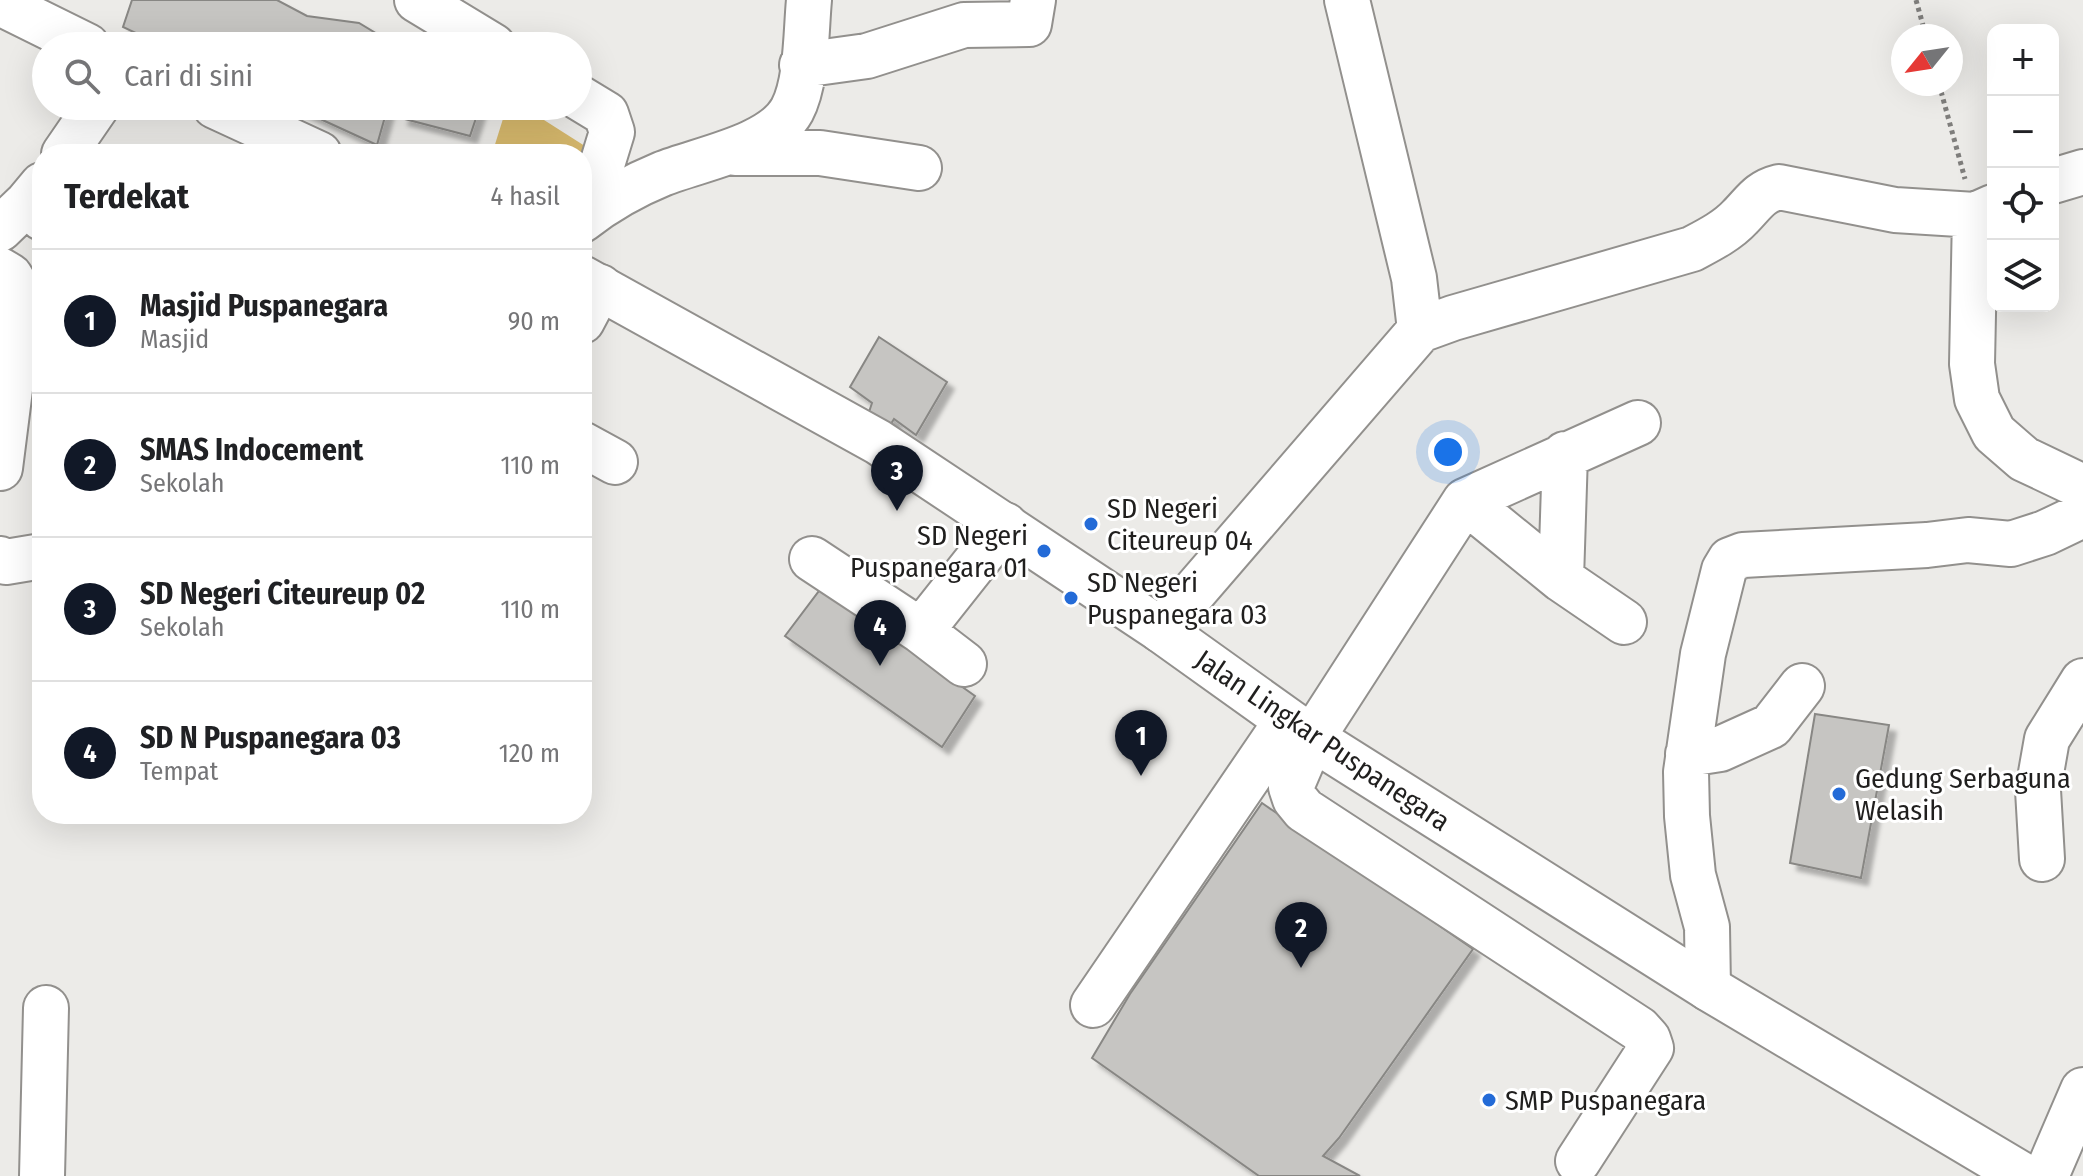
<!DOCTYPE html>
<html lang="id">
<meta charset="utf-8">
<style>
:root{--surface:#fff;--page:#f2f2f2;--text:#202124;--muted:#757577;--line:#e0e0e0;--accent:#111827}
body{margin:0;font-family:"Fira Sans Condensed",sans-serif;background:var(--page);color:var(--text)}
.controls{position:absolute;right:24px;top:24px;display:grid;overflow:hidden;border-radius:16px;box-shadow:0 8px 32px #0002}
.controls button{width:72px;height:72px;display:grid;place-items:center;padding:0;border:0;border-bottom:2px solid var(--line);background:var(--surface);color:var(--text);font:40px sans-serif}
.compass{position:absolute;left:1891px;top:24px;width:72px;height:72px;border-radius:50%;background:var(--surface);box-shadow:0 8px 32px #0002;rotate:240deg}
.you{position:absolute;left:1448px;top:452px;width:28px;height:28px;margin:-20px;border:6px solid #fff;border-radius:50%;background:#1a73e8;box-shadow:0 0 0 12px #1a73e833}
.badge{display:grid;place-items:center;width:52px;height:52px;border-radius:50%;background:var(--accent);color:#fff;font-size:26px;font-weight:700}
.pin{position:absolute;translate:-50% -66px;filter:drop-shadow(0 2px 4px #0008)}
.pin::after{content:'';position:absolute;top:42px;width:28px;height:24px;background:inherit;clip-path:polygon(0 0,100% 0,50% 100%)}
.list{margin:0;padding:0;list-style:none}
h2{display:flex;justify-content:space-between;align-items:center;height:104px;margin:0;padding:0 32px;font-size:34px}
h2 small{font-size:26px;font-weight:400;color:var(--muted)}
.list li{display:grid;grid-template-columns:52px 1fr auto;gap:24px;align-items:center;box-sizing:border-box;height:144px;padding:0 32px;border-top:2px solid var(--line)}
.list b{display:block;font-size:30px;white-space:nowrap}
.list p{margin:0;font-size:26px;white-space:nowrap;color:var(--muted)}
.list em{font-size:26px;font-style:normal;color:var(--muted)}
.icon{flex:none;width:44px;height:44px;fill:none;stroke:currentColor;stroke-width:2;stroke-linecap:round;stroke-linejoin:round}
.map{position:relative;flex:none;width:2083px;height:1176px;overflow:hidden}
.search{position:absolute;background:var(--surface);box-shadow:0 8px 32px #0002;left:32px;top:32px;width:560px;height:88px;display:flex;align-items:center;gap:20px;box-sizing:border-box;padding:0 28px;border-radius:44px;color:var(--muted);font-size:30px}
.panel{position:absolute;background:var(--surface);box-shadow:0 8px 32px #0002;left:32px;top:144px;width:560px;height:680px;border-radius:32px}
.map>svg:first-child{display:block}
</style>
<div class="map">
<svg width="2083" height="1176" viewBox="0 0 2083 1176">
<defs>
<filter id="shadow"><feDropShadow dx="7" dy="7" stdDeviation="2" flood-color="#0004"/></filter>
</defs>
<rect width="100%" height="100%" fill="#ecebe8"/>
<!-- green -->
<path fill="#d6b86c" d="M 507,106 L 522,106 L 588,148 L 582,165 L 582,154 L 492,154 Z"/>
<!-- building -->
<path fill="#c6c5c2" stroke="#888784" stroke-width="2" filter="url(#shadow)" d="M 132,0 L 277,0 L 307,16 L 359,23 L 397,46 L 163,46 L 123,27 Z
M 292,106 L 388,106 L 377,145 Z
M 406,106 L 480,106 L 470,136 L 401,118 Z
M 879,337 L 947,382 L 916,435 L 894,419 L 889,427 L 868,415 L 872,403 L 850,387 Z
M 822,587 L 975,696 L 942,747 L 785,636 Z
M 1815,714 L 1889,725 L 1861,878 L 1790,863 Z
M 1262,803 L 1473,949 L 1339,1138 L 1323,1156 L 1360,1176 L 1259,1176 L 1092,1058 L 1130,994 Z"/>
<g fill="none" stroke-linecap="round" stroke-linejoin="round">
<!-- minor casing -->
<g stroke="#92908d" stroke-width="48">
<path id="minor" d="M 417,0 L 493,46
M 1347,0 L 1414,278 L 1420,330
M 802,65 L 867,56 L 964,25 L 1029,24 L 1033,0
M 578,97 L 606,114 L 612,132 L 586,217
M 735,153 L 820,153 L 919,168
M 64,154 L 97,106
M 2053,181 L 2083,172
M 42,185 L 27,203 L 42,218
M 1975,215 L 1972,364 L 1977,399 L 1994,433 L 2024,459 L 2083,487
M 582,220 C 605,202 635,185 662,174 C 699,159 772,147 792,110 C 807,82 806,31 809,0
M 0,229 L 27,203
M 0,270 L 10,276 L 16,286 L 17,334 L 0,468
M 582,321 L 600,287
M 582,444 L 615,462
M 1465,501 L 1638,423
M 0,559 L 6,562 L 42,556
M 812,559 L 921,631 L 964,664
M 1561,579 L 1565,454
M 1161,630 L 1420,330 L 1453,318 L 1692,249 C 1709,240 1727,231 1740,217 C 1754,203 1759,192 1779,187 L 1895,210 L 1975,215 L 1993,207
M 921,631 L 1005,525
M 1688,754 L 1720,749 L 1771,726 L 1802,686
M 2042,859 L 2038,790 L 2047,739 L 2083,681
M 1708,988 L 1707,927 L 1693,875 L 1687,816 L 1686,772 L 1703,654 L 1724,570 L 1730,560 L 1743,555 L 1927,545 L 1968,540 L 2011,544 L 2045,533 L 2083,515
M 1093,1005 L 1286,722
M 1578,1161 L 1651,1048 L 1648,1039 L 1639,1029 L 1304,810 L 1295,799 L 1291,787 L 1312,738 L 1465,501 L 1561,579 L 1624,622
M 42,1176 L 46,1008
M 2046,1176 L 2083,1090"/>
</g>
<!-- major casing -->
<g stroke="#92908d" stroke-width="48">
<path id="major" d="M 0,3 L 87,46
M 215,106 L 319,154
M 582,278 L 878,442 L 1161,630 L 1312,738 L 1708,988 L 2024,1176"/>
</g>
<!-- path -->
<path stroke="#7f7e7c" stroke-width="5" stroke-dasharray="4 4" stroke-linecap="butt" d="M 1916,0 L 1926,36
M 1939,84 L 1965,179"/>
<!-- minor -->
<use href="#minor" stroke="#fff" stroke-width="44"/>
<!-- major -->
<use href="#major" stroke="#fff" stroke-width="44"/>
</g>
<!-- markers -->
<g fill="#246bd7" stroke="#fff" stroke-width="3">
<circle cx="1091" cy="524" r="8"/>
<circle cx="1044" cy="551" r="8"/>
<circle cx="1071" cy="598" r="8"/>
<circle cx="1839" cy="794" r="8"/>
<circle cx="1489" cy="1100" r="8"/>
</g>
<g text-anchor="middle" stroke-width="6" stroke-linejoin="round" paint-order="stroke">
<!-- poi labels -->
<g font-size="28" fill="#201f1e" stroke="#fff" text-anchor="start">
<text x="1107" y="518">SD Negeri<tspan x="1107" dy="32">Citeureup 04</tspan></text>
<text x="1028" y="545" text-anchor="end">SD Negeri<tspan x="1028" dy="32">Puspanegara 01</tspan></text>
<text x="1087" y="592">SD Negeri<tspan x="1087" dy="32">Puspanegara 03</tspan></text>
<text x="1855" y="788">Gedung Serbaguna<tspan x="1855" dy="32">Welasih</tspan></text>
<text x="1505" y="1110">SMP Puspanegara</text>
</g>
<!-- street labels -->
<g font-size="28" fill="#201f1e" stroke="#fff">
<text transform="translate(1323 740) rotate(34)" y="10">Jalan Lingkar Puspanegara</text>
</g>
</g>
</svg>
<div class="controls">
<button>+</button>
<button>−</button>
<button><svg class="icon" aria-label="locate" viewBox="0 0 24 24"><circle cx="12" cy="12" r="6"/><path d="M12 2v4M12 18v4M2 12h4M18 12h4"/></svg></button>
<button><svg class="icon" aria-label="layers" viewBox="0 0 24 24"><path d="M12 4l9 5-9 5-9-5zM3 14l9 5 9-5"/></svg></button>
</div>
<svg class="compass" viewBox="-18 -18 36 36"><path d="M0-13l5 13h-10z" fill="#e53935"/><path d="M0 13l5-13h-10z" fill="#757577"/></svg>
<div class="you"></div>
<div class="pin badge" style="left:1141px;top:776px">1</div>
<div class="pin badge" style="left:1301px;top:968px">2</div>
<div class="pin badge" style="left:897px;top:511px">3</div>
<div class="pin badge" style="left:880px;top:666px">4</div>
<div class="search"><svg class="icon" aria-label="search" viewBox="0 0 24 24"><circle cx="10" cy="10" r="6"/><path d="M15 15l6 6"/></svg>Cari di sini</div>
<section class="panel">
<h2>Terdekat<small>4 hasil</small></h2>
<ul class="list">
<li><span class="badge">1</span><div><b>Masjid Puspanegara</b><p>Masjid</p></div><em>90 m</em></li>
<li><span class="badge">2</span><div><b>SMAS Indocement</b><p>Sekolah</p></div><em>110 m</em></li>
<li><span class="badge">3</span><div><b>SD Negeri Citeureup 02</b><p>Sekolah</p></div><em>110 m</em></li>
<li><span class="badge">4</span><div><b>SD N Puspanegara 03</b><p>Tempat</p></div><em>120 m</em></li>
</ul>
</section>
</div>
